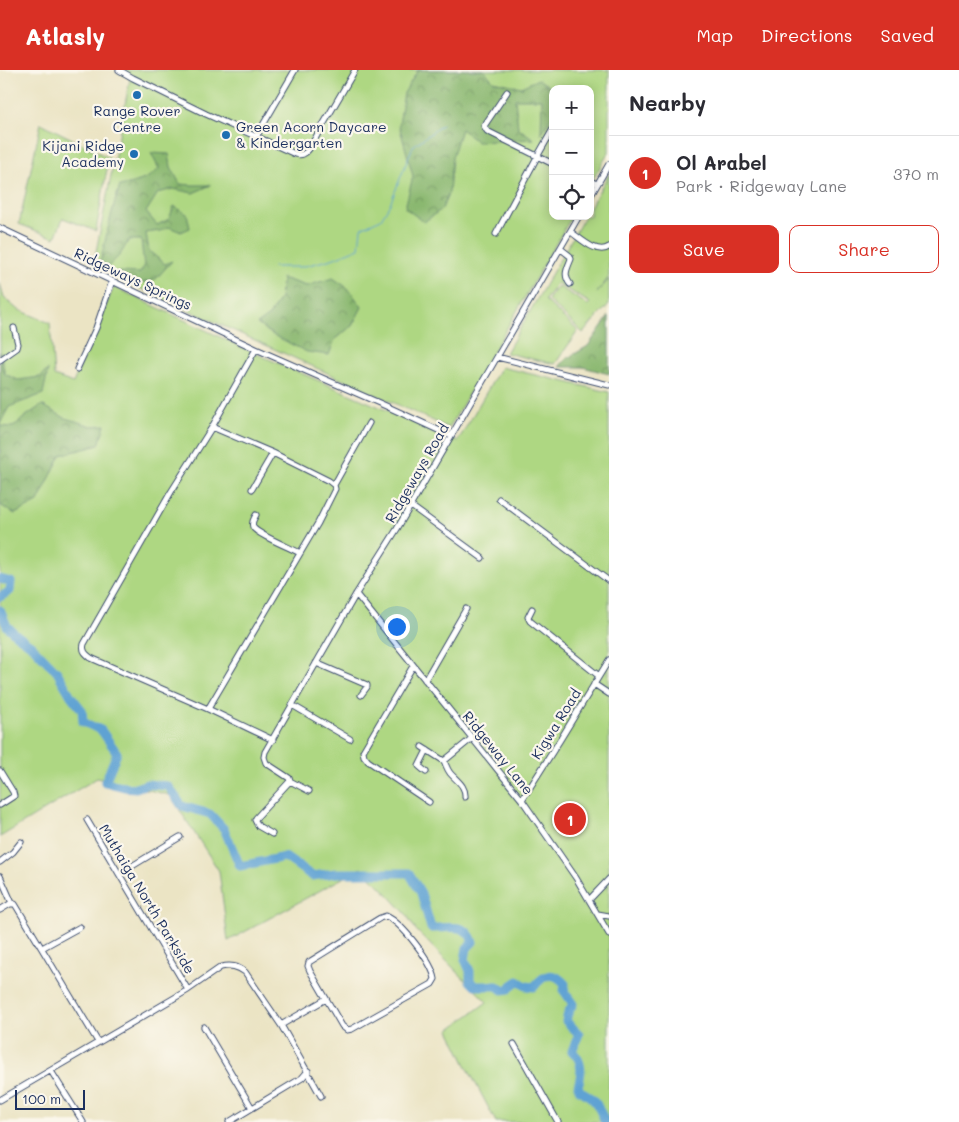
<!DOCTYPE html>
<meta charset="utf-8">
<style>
:root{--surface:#fff;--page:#f2f2f3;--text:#2b2b33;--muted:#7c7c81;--line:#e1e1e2;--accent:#d93025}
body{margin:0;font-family:Mali,sans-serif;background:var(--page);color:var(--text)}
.controls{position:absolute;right:15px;top:15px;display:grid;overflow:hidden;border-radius:10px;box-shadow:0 2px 12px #0003}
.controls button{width:45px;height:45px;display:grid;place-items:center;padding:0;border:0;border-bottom:1px solid var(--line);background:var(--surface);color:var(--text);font:25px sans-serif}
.scale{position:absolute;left:15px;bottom:12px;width:70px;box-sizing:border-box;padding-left:5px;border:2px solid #1b2f5e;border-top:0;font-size:14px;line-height:18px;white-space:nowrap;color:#1b2f5e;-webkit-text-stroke:4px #fbf7ec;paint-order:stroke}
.you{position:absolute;left:396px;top:556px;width:18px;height:18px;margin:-12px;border:4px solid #fff;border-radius:50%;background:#1a73e8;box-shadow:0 0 0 8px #1a73e833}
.badge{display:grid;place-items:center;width:32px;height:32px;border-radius:50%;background:var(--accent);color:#fff;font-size:16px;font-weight:700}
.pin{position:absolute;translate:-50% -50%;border:2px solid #fff;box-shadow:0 1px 5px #0006}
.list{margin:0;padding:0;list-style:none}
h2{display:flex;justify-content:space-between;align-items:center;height:65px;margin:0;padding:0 20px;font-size:21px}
h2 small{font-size:16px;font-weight:400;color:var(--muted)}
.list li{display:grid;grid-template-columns:32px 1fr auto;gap:15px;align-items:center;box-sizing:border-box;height:75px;padding:0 20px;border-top:1px solid var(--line)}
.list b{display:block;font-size:19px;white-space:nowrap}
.list p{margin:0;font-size:16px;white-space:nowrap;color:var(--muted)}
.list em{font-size:16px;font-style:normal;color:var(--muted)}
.actions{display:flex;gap:10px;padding:15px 20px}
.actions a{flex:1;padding:11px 0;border:1px solid var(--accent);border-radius:10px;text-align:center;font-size:18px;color:var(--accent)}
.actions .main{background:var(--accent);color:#fff}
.icon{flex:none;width:28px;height:28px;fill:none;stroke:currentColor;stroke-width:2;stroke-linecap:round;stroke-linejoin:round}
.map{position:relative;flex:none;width:609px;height:1052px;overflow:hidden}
header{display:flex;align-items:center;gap:30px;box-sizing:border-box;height:70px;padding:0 25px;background:var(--accent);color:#fff}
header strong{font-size:24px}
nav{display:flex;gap:28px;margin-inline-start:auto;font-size:18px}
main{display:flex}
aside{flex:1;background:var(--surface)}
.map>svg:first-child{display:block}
</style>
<header>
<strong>Atlasly</strong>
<nav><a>Map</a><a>Directions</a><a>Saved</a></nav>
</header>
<main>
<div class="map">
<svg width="609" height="1052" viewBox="0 0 609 1052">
<defs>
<pattern id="forest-crowns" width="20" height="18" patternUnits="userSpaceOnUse" patternTransform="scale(1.25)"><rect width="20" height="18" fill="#8ab870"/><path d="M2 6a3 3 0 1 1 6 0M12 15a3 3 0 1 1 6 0" fill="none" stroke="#70965f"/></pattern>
</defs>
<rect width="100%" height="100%" fill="#fbf7ec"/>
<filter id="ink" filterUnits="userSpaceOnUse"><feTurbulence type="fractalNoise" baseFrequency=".02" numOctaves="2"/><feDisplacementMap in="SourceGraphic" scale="10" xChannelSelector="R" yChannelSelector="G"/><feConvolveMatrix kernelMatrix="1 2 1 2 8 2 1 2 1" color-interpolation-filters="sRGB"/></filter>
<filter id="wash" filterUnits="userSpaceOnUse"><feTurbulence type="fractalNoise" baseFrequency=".0096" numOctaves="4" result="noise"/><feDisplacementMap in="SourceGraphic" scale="20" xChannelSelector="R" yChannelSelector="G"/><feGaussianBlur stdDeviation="1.12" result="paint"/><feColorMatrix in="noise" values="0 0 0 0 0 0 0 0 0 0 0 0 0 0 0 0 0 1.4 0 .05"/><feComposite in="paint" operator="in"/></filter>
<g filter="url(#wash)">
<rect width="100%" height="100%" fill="#ebe4c4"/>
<!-- green -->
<path fill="#aed782" stroke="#648370" d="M 116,0 L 609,0 L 609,82 L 590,114 L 590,19 L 553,19 L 553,146 L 572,146 L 449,358 L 93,197 L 130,9 Z
M 41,53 L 109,88 L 96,161 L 63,148 L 55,168 L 19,154 Z
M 609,104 L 609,207 L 597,223 L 609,209 L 609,234 L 583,263 L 548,230 L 558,216 L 588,235 L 590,233 L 557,213 L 545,230 L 578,261 L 555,294 L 506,283 L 585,146 L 590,146 L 590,137 Z
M 0,213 L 4,228 L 17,239 L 50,253 L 54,306 L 73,313 L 114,217 L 250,281 L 458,371 L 501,297 L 609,322 L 609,1052 L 496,1052 L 465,993 L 449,960 L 487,932 L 416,860 L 406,844 L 381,817 L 361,798 L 228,871 L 219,801 L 170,725 L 97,708 L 0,767 Z"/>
<!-- forest -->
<path fill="url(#forest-crowns)" stroke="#527467" d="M 418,0 L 484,0 L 493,11 L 521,17 L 538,9 L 553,19 L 553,41 L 551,48 L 541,64 L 542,29 L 515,29 L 518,58 L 534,69 L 477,72 L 461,59 L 452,88 L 449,122 L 442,139 L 424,152 L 405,138 L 413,106 L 399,55 L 404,23 Z
M 151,83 L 169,84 L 171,97 L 180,114 L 192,115 L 211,115 L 193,123 L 173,119 L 158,123 L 146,142 L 157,155 L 169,149 L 174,136 L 187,144 L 190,158 L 181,162 L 169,157 L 160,161 L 146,163 L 149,181 L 165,194 L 172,191 L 155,210 L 137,214 L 117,202 L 140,203 L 144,197 L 141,170 L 129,170 L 120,185 L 108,197 L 100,192 C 107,166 111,140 120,116 C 136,112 146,111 159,99 Z
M 282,208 L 306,216 L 333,208 L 348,218 L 362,237 L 352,256 L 335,269 L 329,285 L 307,282 L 273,265 L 257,254 L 269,246 L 280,228 Z
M 609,246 L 609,304 L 583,297 L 559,297 L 566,289 L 588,276 Z
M 0,282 L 5,304 L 18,310 L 40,307 L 48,300 L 43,324 L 9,337 L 0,354 Z
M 42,335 L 65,348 L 92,356 L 105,355 L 99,375 L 61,385 L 38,432 L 15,444 L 0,435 L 0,356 L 13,357 L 26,346 Z"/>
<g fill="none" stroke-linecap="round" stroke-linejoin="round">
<!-- stream -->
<path stroke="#5ea2d3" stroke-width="1" d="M 273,197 L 301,197 L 332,189 L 359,178 L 361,158 L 381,149 L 390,134 L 413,76 L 442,55"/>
<!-- river -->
<path stroke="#5ea2d3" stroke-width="9" d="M 0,509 L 11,512 L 10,521 L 0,527
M 0,540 L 7,556 L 15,564 L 32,576 L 57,602 L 71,626 L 82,640 L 83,652 L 101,660 L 117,683 L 105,712 L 124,717 L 136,718 L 147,714 L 168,716 L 182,736 L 210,744 L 224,759 L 240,796 L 285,787 L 312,806 L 336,803 L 409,803 L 421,823 L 431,858 C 448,859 466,851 473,872 L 467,878 L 465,890 L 470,901 L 470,911 L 475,916 L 497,916 L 502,920 L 509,919 L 512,915 L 518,911 L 526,916 L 534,917 C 544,904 553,900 565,914 L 564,921 L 573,934 L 568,943 L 566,951 L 579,964 L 572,981 C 583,991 582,1003 578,1016 L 580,1021 C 595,1027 599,1037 605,1052"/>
</g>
</g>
<g filter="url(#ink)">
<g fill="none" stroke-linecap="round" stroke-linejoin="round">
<!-- street casing -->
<g stroke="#3a4a6d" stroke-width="7">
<path id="street" d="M 119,0 L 133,8 L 206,44 L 295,84 C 302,86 305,84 309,79 L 355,0
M 507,22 L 484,56 L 487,61 L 553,94
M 256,67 L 295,0
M 590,111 L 597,114
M 590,127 L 609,94
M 0,158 L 256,279
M 571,162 C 581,169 597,185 609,177
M 496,164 L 537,87 L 553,59
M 561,179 L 570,186 L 571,189 C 567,199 563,205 570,214
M 497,287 L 609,315
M 0,290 L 17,278 L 18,274 L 14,258
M 77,299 L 96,258 L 112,211
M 212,357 L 273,383 L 329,411 L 334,415
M 252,419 L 273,383
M 499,429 L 609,511
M 411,436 L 482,488
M 256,445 C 254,449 251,452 253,457 C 256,464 291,478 300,483
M 356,524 L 522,730 L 576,808 L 609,864
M 532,539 L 528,547 L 530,551 L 599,606
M 316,593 L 367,615 L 367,617 L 361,625
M 413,596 L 363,681 L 364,686 L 368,691 L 429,732
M 425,610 L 466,539
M 594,614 L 609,624
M 292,635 L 350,669
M 208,639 L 318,453 L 335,419 L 334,415 L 369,353
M 273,670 L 208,639 L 91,588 C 86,584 82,581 84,574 L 171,422 L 212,357 L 256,279 L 386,336 L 451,366
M 422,677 L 444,691 L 471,669
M 444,691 C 446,695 447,699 450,703 C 457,711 466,716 465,727
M 0,701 L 13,722 L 14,726 L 0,735
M 426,702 L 419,696 L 427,680
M 290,711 L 309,721
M 522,730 L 560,670 L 609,590
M 87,750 L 188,920
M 272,764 L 258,756 L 255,750 L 256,748 L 290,711 L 289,708 L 266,693 L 264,687 L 265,682 L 356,524 L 397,459 L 579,146
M 0,792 L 13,782 L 21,772
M 119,804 L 180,767
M 0,806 L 12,833
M 589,830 L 609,809
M 0,840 L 10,834 L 15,834 L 98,972
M 598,844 L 609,846
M 386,846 C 402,853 432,892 435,909 L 432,914 L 366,951 L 352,959 L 347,960 L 342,956 L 310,901 L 308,896 L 309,892 L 380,848 Z
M 42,878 L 80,857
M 281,955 L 326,929
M 204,957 L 252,1038
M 514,974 L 558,1052
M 51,1001 L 83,1052
M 0,1030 L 188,920 L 221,897 C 231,895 237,896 245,902 L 281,955 L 321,1026
M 229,1052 L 302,1008 L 308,1001"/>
</g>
<!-- street -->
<use href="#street" stroke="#fff" stroke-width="5"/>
</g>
</g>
<!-- markers -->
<g fill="#1f6fb2" stroke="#fbf7ec" stroke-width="2">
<circle cx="137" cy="25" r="5"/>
<circle cx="226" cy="65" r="5"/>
<circle cx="134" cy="84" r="5"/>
</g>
<g text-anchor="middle" stroke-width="4.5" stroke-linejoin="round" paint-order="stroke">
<!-- poi labels -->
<g font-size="14" fill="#1b2f5e" stroke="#fbf7ec">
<text x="137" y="46">Range Rover<tspan x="137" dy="16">Centre</tspan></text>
<text x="236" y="62" text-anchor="start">Green Acorn Daycare<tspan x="236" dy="16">&amp; Kindergarten</tspan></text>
<text x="124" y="81" text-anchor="end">Kijani Ridge<tspan x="124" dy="16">Academy</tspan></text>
</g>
<!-- street labels -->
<g font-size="14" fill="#1b2f5e" stroke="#fbf7ec">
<text transform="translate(133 209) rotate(25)" y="5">Ridgeways Springs</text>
<text transform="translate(417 403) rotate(-60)" y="5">Ridgeways Road</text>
<text transform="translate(556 654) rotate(-58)" y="5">Kigwa Road</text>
<text transform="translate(498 683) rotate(51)" y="5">Ridgeway Lane</text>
<text transform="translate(147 829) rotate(59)" y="5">Muthaiga North Parkside</text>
</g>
</g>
</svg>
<div class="controls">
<button>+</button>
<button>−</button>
<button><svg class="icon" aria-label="locate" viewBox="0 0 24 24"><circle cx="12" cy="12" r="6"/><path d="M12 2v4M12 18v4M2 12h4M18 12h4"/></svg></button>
</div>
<div class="scale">100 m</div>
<div class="you"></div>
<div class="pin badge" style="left:570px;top:749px">1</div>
</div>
<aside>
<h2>Nearby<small></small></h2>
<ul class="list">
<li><span class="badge">1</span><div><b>Ol Arabel</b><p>Park · Ridgeway Lane</p></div><em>370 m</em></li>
</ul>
<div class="actions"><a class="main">Save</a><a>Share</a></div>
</aside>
</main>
